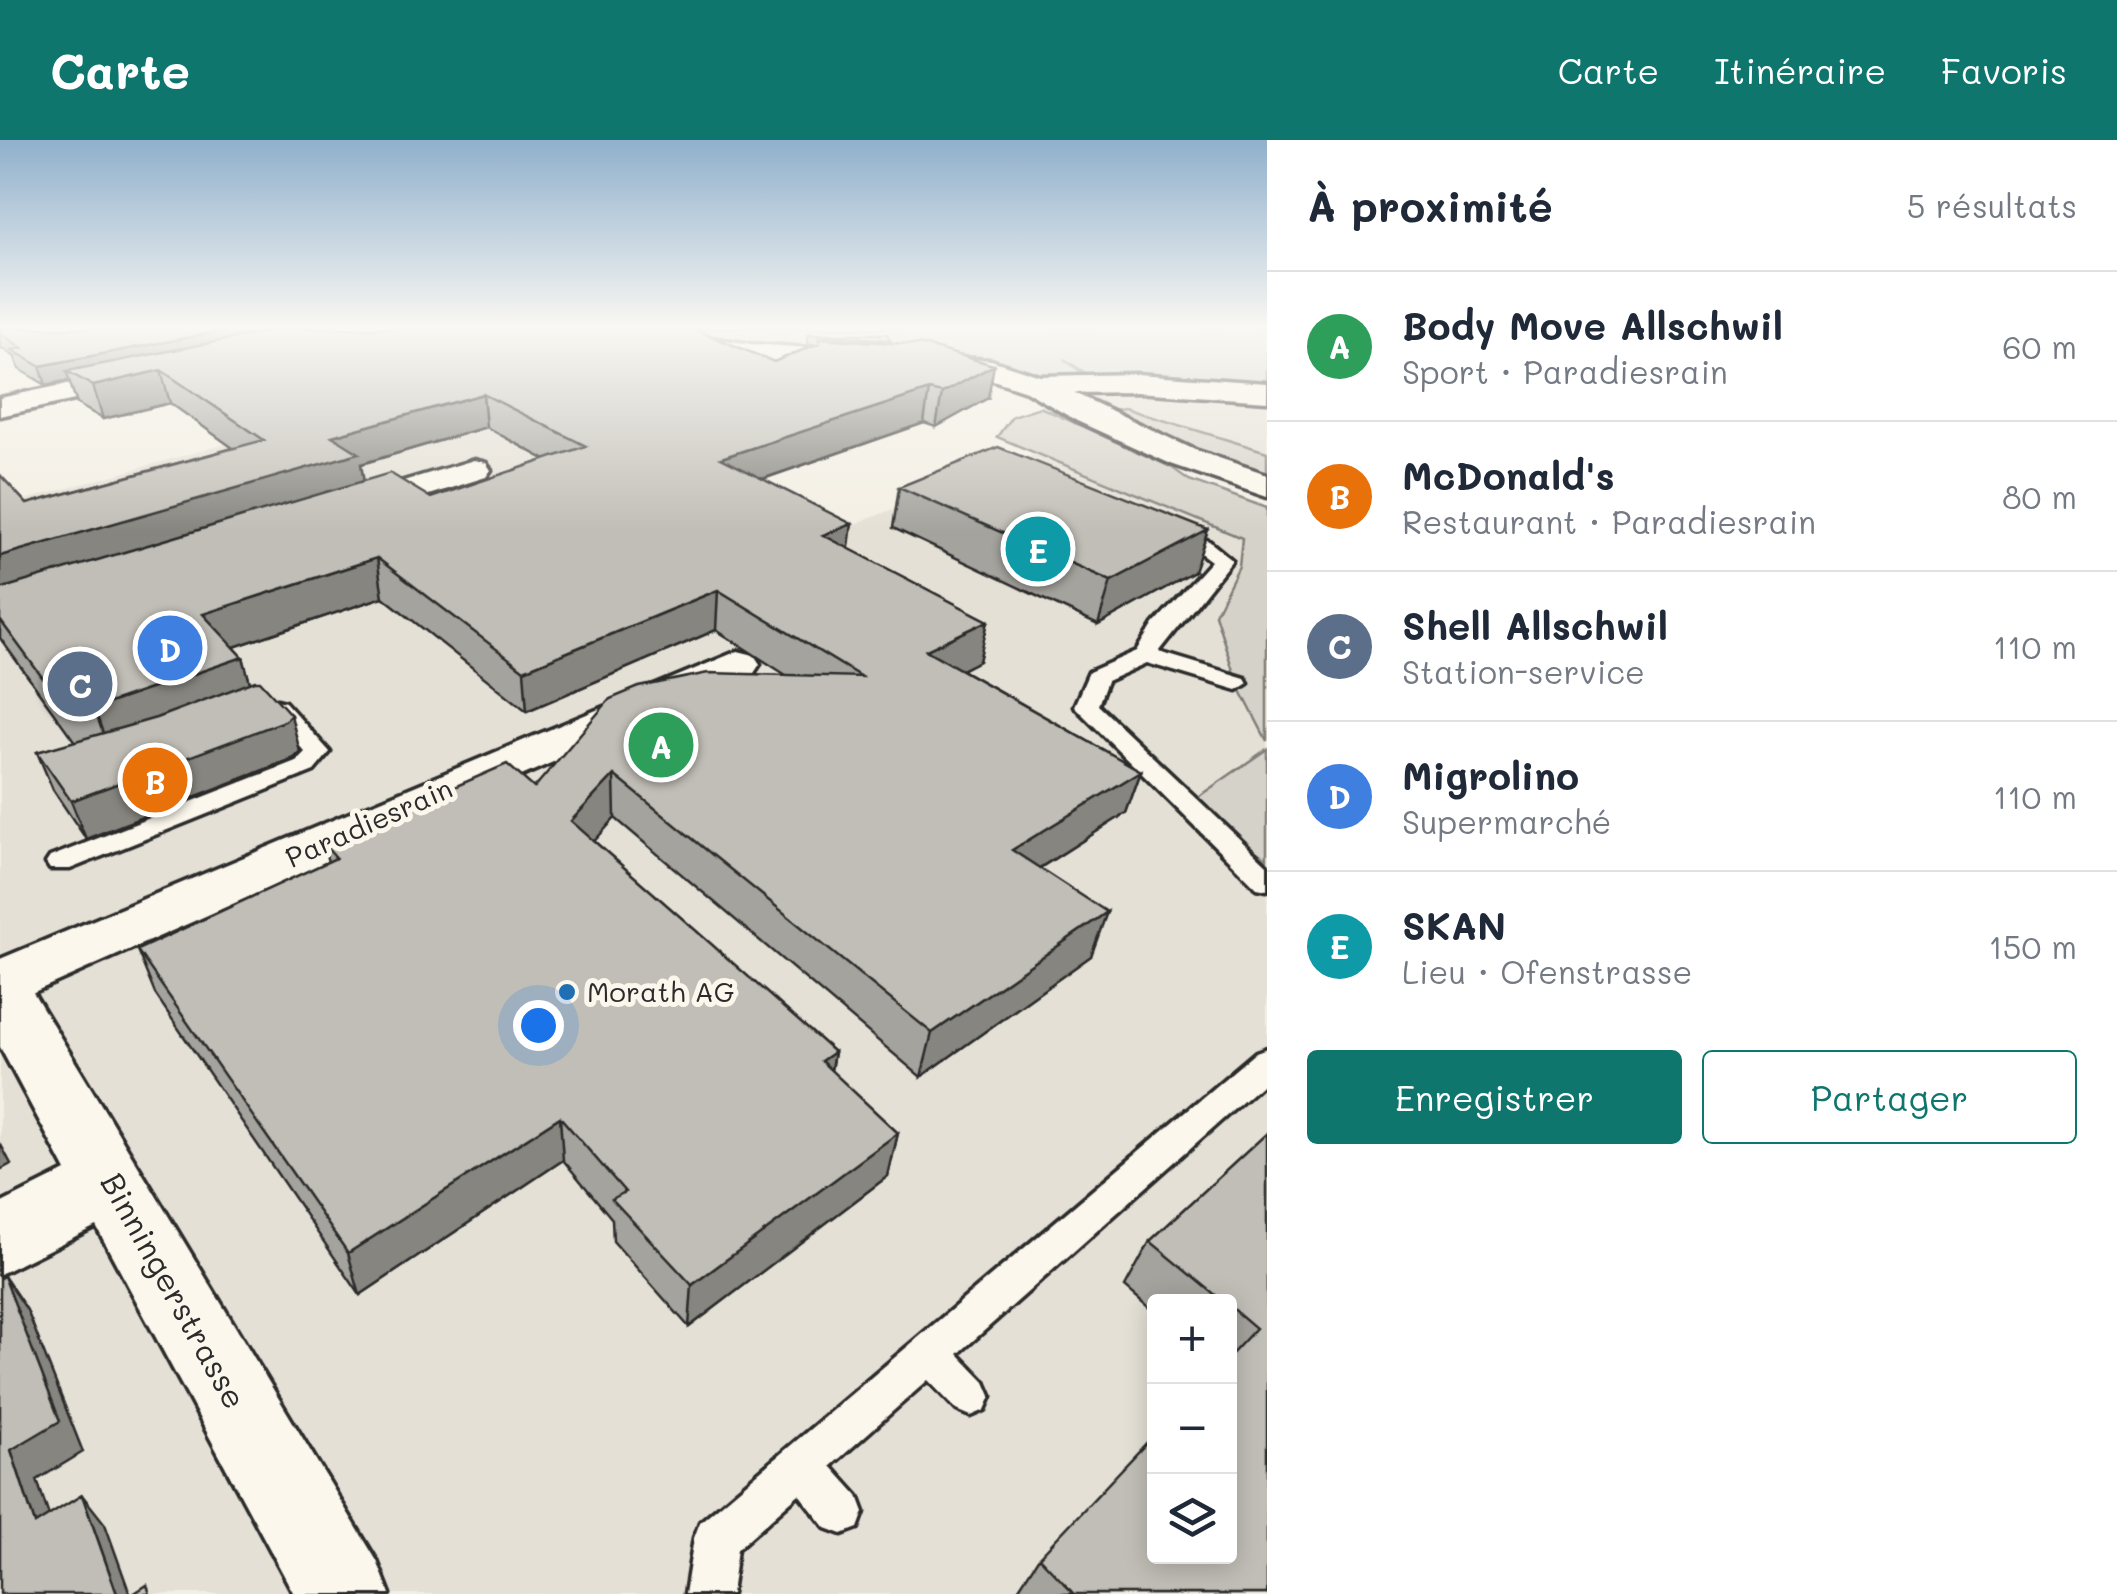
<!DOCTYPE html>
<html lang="fr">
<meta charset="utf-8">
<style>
:root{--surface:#fff;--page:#f2f2f3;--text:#1f2937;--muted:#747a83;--line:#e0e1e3;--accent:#0f766e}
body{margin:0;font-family:Mali,sans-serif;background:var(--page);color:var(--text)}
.controls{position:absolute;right:30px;bottom:30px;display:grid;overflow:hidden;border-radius:10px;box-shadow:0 5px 25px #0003}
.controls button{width:90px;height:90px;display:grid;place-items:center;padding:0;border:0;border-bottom:2px solid var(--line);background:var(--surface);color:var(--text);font:50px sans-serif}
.you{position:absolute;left:538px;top:885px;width:35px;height:35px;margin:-25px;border:8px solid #fff;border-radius:50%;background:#1a73e8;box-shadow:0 0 0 15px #1a73e833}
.badge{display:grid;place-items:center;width:65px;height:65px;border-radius:50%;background:var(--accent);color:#fff;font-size:32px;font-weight:700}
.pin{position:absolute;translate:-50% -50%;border:5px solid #fff;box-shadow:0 2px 10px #0006}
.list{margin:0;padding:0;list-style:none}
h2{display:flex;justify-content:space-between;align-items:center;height:130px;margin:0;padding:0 40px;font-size:42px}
h2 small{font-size:32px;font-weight:400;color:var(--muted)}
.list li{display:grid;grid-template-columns:65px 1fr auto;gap:30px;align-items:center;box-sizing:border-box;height:150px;padding:0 40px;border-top:2px solid var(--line)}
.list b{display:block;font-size:38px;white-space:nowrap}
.list p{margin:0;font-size:32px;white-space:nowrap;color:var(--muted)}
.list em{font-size:32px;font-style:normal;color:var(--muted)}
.actions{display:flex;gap:20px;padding:30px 40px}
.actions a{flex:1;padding:22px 0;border:2px solid var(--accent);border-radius:10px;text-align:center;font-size:35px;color:var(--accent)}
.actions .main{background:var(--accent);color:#fff}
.icon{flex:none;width:55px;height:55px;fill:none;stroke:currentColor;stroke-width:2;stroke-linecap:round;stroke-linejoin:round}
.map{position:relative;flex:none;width:1267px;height:1454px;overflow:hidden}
header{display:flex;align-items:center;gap:60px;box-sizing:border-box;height:140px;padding:0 50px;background:var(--accent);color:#fff}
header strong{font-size:48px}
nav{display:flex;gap:55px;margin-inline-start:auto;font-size:35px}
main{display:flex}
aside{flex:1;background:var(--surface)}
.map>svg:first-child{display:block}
</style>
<header>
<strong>Carte</strong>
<nav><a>Carte</a><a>Itinéraire</a><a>Favoris</a></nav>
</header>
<main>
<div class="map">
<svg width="1267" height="1454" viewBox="0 0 1267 1454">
<rect width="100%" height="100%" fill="#f3efe4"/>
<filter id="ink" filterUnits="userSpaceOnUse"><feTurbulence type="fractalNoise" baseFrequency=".01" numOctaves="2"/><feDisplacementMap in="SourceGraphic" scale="20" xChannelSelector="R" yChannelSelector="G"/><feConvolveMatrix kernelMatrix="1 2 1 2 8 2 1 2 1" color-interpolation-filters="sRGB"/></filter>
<g filter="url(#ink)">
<!-- built -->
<path fill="#e4e0d6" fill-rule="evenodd" d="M 478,233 L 829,394 L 1036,314 L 1242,398 L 1239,426 L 1215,474 L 1237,543 L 1267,601 L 1267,609 L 1190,663 L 1267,719 L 1267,1454 L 0,1454 L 0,367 ZM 1154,1162 L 1230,1162 L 1230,1416 L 1154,1416 Z
M 1037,245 L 1267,252 L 1267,312 L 1088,274 Z"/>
<!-- green -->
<path fill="#d5d2c9" stroke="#807e7a" stroke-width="2.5" d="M 724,188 L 1267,188 L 1267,252 L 1101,243 L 1064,219 L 1093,241 L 805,215 L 670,192 Z
M 1040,267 L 1171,327 L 1189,340 L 1267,368 L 1267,601 L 1237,543 L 1215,474 L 1239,426 L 1242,398 L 997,297 L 1012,276 Z
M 1124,268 L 1267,312 L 1267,346 L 1088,274 Z
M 1267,609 L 1267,719 L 1189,663 Z"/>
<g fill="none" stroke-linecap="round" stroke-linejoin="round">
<!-- lane casing -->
<g stroke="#2b2b2b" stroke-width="7">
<path id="lane" d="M 1171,386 L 1209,401 L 1232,420 L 1159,512 L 1245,538 L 1248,543 L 1237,550 L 1147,523 L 1107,541 L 1098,565 L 1267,725 L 1267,750 L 1257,748 L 1074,566 L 1089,532 L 1137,511 L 1154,484 L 1211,421 L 1195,409 L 1164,396 L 1162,392 Z
M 277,560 L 285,562 L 330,612 L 314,631 L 70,729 L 50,729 L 46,723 L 50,717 L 296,621 L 305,612 L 271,574 L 259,572 L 255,567 L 259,562 Z
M 1267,908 L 1267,940 L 958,1214 L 985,1242 L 991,1256 L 985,1270 L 971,1276 L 957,1270 L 928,1240 L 831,1326 L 858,1356 L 864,1372 L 858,1388 L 842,1394 L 826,1388 L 799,1354 L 737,1409 L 731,1454 L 685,1454 L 694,1398 L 700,1382 L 1256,912 Z"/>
</g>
<!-- street casing -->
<g stroke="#2b2b2b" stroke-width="7">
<path id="street" d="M 586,188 L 648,188 L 751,204 L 991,220 L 1040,236 L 1137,234 L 1267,243 L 1267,261 L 1137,252 L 1074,253 L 1195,310 L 1267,334 L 1267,357 L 1171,324 L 1077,281 L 1026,251 L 987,238 L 751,222 L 600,196 Z
M 148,227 L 159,230 L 163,236 L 159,242 L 0,276 L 0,258 Z
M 474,320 L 486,323 L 491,330 L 486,337 L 342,382 L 329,379 L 324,371 L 329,363 Z
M 738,511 L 754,515 L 760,524 L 754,533 L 0,867 L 0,819 Z"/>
</g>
<!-- secondary casing -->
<g stroke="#2b2b2b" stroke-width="7">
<path id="secondary" d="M 0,827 L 22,834 L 377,1421 L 390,1454 L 294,1454 L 96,1086 L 0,1134 L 0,1064 L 66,1031 L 0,907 Z"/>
</g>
<!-- lane -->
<use href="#lane" fill="#fbf7ec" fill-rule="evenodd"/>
<!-- street -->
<use href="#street" fill="#fbf7ec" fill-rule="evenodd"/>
<!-- secondary -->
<use href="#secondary" fill="#fbf7ec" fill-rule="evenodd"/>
</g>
<!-- wall -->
<path fill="#a5a39d" stroke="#2b2b2b" stroke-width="2.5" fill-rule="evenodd" d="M 0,188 L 774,222 L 817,204 L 808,204 L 808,194 L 890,200 L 890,203 L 988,258 L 936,287 L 924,283 L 763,339 L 849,409 L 988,481 L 979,521 L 962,530 L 1141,631 L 1126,673 L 1040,728 L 1091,816 L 921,937 L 615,678 L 594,701 L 834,912 L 831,931 L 898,993 L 888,1036 L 689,1187 L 613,1101 L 612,1079 L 563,1020 L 360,1155 L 155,854 L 137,810 L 328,722 L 323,704 L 534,648 L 786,535 L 716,490 L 527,571 L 383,457 L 234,507 L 243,517 L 250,543 L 300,612 L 294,618 L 86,699 L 53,650 L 37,612 L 75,602 L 0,498 L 0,335 L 27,364 L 233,308 L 170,263 L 103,279 L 77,264 L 69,240 L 46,245 L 19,229 L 15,217 L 0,207 ZM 486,287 L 546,320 L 431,358 L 363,341 L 361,324 Z
M 899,347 L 1194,432 L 1098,485 L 893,388 Z
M 1267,993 L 1267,1454 L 1015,1454 L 1039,1417 L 1230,1416 L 1230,1162 L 1154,1162 L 1154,1172 L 1125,1147 L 1150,1101 Z"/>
<!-- shaded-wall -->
<path fill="#86857f" stroke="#2b2b2b" stroke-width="2.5" d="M 237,188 L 328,188 L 67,231 L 69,240 L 46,245 L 40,226 Z
M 994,225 L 988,258 L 936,287 L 942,253 Z
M 161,230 L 170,263 L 103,279 L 93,246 Z
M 929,250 L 924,283 L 719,354 L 721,318 Z
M 483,254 L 486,287 L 361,324 L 365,349 L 0,459 L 0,416 L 332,296 Z
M 852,384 L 847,422 L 823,395 Z
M 1208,390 L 1194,432 L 1098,485 L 1111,441 Z
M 377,418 L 383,457 L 213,514 L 203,474 Z
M 718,450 L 716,490 L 527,571 L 524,530 Z
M 988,481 L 979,521 L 919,551 L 926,510 Z
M 243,517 L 254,558 L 109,610 L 94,568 Z
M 291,575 L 300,612 L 294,618 L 86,699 L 71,661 Z
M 1141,631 L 1126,673 L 1000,753 L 1012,710 Z
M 614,635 L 615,678 L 573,725 L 571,681 Z
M 1107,772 L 1091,816 L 921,937 L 932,893 Z
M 834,912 L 826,956 L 821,921 Z
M 560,977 L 563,1020 L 360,1155 L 348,1113 Z
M 898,993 L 888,1036 L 689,1187 L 692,1145 Z
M 0,1003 L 11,1024 L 0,1030 Z
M 4,1136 L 27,1170 L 83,1312 L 37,1340 L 61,1412 L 35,1384 L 11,1310 Z
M 82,1355 L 105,1384 L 130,1454 L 117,1454 Z"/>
<!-- building -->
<path fill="#c0beb6" stroke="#2b2b2b" stroke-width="2.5" d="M 0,188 L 237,188 L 40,226 L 12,210 L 22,208 L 0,193 Z
M 286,188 L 692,188 L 774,222 L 820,203 L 819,198 L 923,205 L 994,225 L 942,253 L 929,250 L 721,318 L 852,384 L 823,395 L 988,481 L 926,510 L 1141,631 L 1012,710 L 1107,772 L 932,893 L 614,635 L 571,681 L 834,912 L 821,921 L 898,993 L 692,1145 L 612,1059 L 625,1052 L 560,977 L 348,1113 L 137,810 L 336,718 L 323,704 L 507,624 L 534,648 L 610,559 L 639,547 L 708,533 L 861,537 L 718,450 L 524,530 L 377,418 L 203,474 L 243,517 L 94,568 L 67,571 L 0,480 L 0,449 L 390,333 L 431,358 L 586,306 L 483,254 L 332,296 L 359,313 L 0,416 L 0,335 L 27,364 L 264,300 L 161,230 L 93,246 L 67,231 Z
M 808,194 L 887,194 L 890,200 Z
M 998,307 L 1208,390 L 1111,441 L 899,347 Z
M 255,541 L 260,541 L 291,575 L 285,581 L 71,661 L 37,612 L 156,578 Z
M 1267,993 L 1267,1454 L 1074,1454 L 1039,1417 L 1154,1295 L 1154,1416 L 1230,1416 L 1230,1216 L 1256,1188 L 1230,1166 L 1230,1162 L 1224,1162 L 1150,1101 Z
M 4,1136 L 60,1281 L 11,1310 L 35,1384 L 82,1355 L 117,1454 L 0,1454 L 0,1138 Z
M 147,1445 L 150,1454 L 133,1454 Z"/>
</g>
<!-- sky -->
<linearGradient id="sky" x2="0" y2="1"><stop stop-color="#90b0cc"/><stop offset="0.48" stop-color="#faf8f3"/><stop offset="1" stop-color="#faf8f3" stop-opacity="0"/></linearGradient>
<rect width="1267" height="391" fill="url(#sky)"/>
<!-- markers -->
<circle fill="#1f6fb2" stroke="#fbf7ec" stroke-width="4" cx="567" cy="852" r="10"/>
<g text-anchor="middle" stroke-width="10" stroke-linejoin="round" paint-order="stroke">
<!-- street labels -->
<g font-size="28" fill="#2b2b2b" stroke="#fbf7ec">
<text transform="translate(369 683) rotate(-24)" y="10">Paradiesrain</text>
</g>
<!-- poi labels -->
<g font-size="28" fill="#2b2b2b" stroke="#fbf7ec" text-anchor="start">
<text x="587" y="862">Morath AG</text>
</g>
<!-- near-street labels -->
<g font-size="32" fill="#2b2b2b" stroke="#fbf7ec">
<text transform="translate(173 1151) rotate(61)" y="11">Binningerstrasse</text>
</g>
</g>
</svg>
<div class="controls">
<button>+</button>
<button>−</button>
<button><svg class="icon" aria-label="layers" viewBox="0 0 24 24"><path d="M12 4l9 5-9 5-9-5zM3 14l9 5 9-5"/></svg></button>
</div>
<div class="you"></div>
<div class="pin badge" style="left:661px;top:605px;background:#2e9e5b">A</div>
<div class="pin badge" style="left:155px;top:640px;background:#e8710a">B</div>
<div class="pin badge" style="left:80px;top:544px;background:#5c6f8a">C</div>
<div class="pin badge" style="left:170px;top:508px;background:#3f7fe0">D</div>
<div class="pin badge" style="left:1038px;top:409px;background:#0f9aa8">E</div>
</div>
<aside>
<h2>À proximité<small>5 résultats</small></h2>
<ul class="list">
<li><span class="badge" style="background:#2e9e5b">A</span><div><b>Body Move Allschwil</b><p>Sport · Paradiesrain</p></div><em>60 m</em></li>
<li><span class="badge" style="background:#e8710a">B</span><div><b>McDonald's</b><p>Restaurant · Paradiesrain</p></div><em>80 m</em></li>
<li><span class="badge" style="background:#5c6f8a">C</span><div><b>Shell Allschwil</b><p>Station-service</p></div><em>110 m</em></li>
<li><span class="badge" style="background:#3f7fe0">D</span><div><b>Migrolino</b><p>Supermarché</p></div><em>110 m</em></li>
<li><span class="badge" style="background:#0f9aa8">E</span><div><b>SKAN</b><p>Lieu · Ofenstrasse</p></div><em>150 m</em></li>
</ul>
<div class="actions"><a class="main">Enregistrer</a><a>Partager</a></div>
</aside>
</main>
